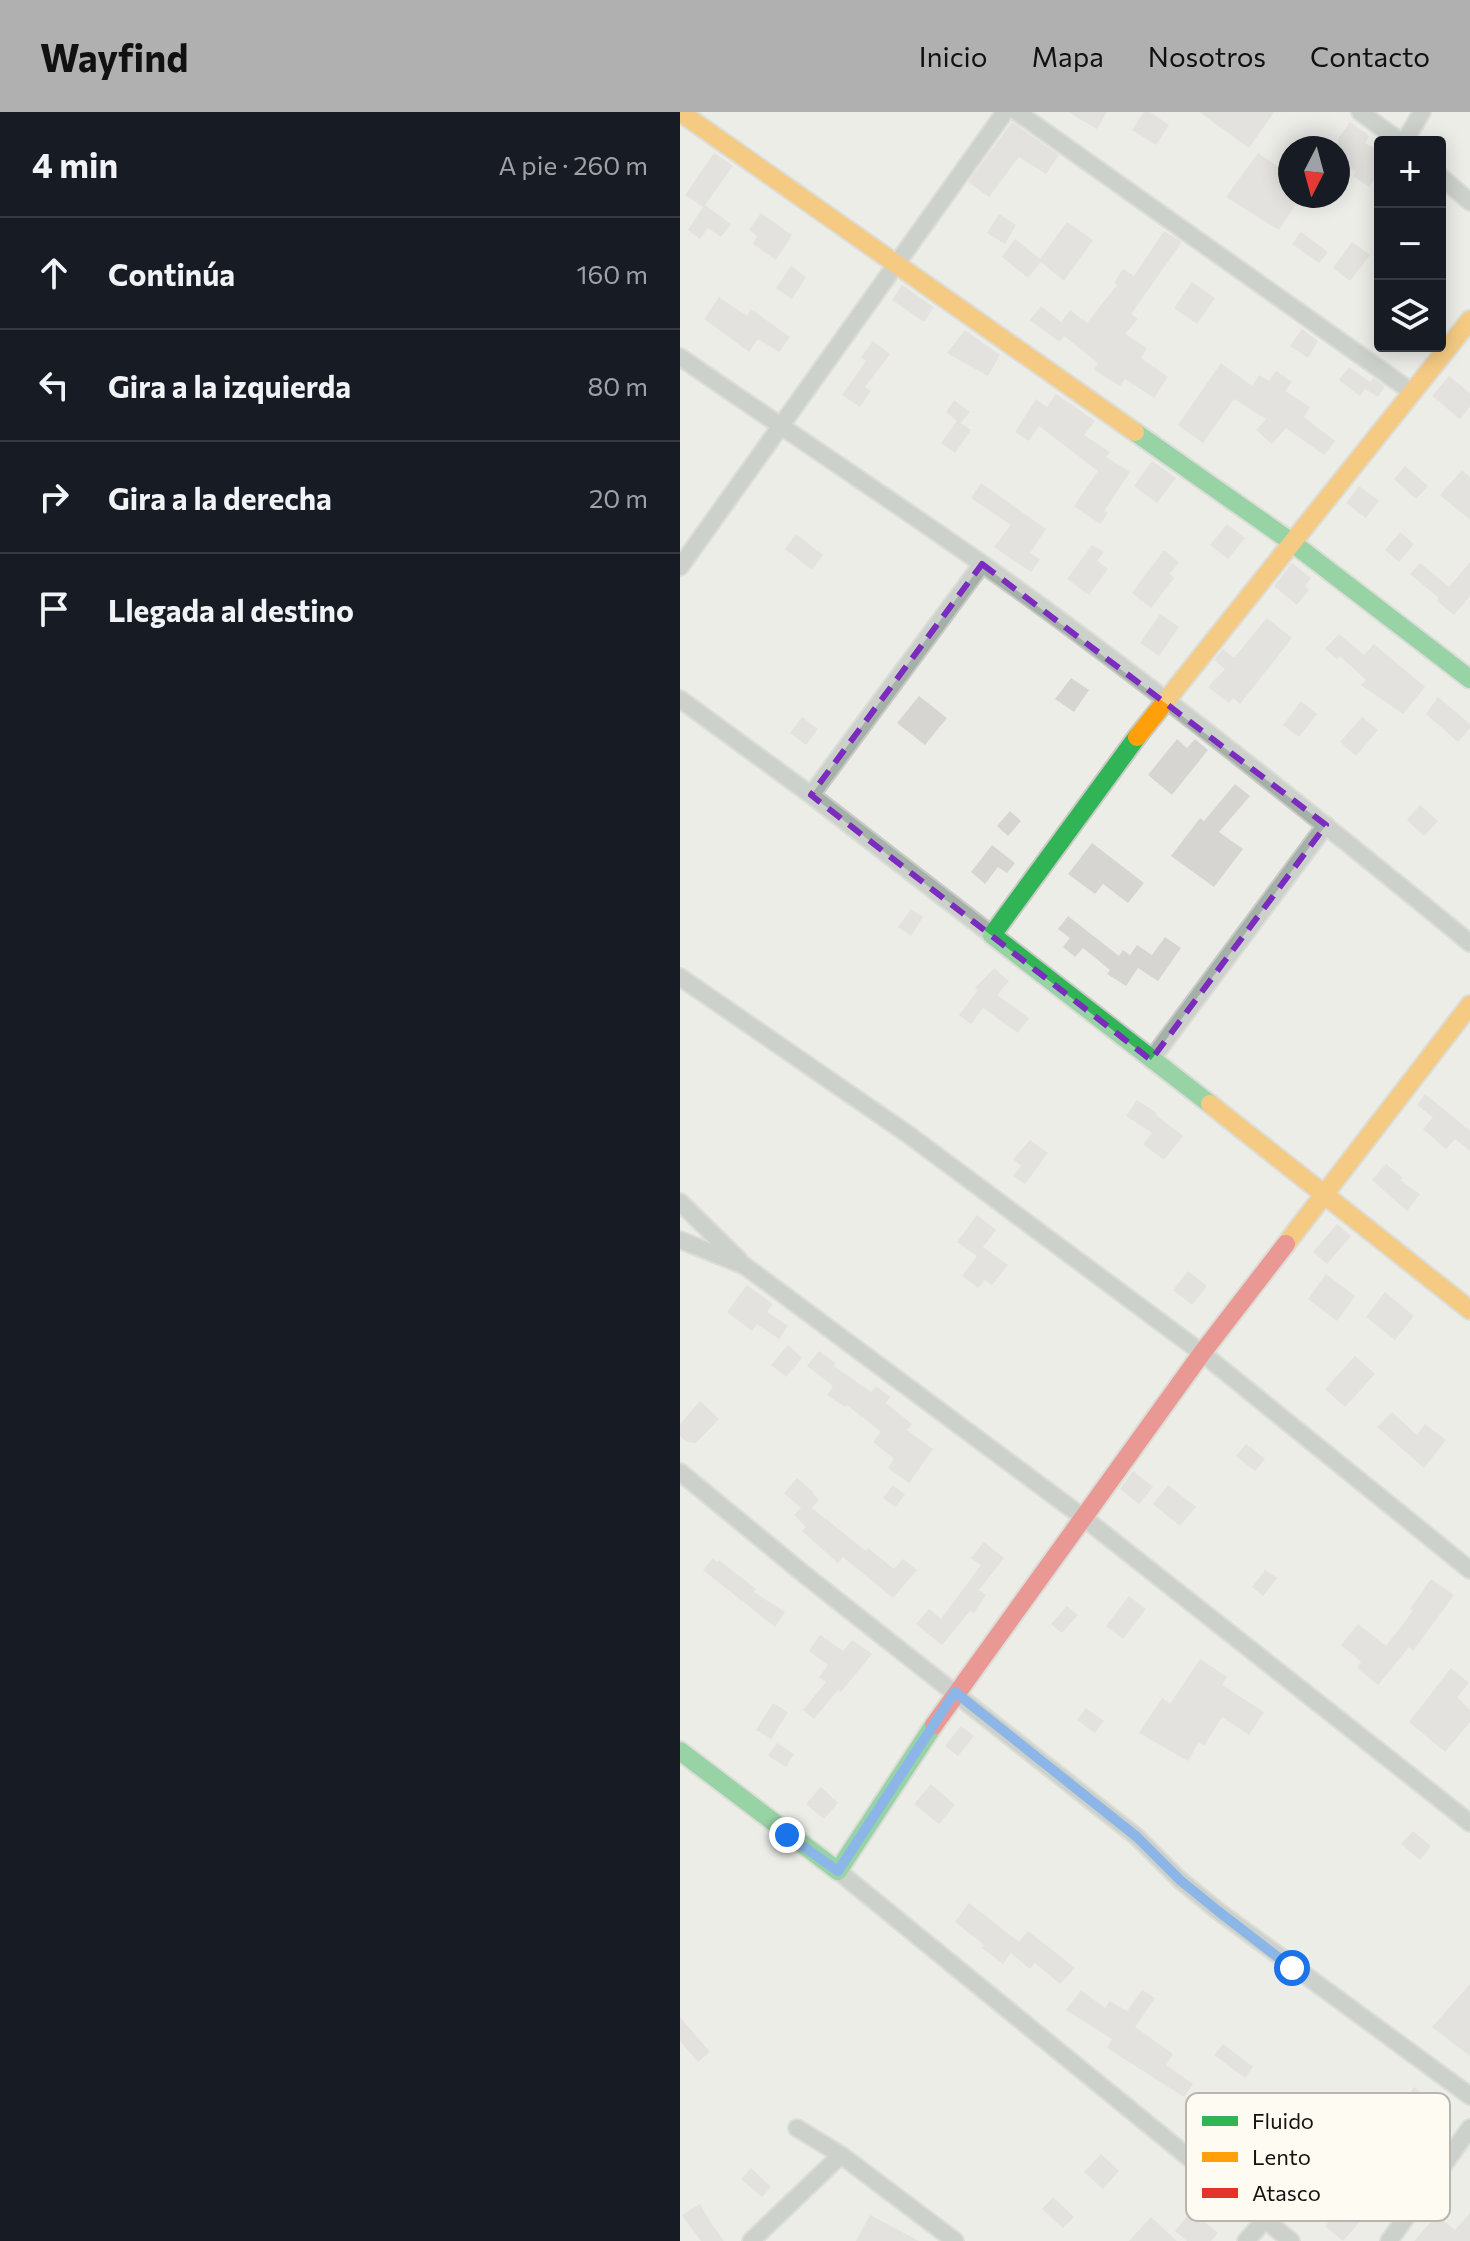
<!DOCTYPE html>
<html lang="es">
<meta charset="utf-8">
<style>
:root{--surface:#171b24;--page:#20242c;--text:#f1f3f6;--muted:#9ea1a6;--line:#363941;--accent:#b0b0b1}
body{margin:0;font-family:Commissioner,sans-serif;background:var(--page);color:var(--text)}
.controls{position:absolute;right:24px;top:24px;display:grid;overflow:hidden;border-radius:8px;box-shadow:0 4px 20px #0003}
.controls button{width:72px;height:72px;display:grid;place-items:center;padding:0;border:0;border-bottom:2px solid var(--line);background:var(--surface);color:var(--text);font:40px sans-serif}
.compass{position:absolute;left:598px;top:24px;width:72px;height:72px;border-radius:50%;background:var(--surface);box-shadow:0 4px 20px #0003;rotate:186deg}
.stop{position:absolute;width:24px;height:24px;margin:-18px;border:6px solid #1a73e8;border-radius:50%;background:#fff}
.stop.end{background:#1a73e8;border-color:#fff;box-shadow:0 2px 8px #0008}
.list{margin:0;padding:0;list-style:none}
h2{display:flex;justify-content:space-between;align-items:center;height:104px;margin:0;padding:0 32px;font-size:34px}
h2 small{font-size:26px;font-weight:400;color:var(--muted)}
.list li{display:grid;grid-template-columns:52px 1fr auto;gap:24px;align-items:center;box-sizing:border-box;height:112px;padding:0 32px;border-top:2px solid var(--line)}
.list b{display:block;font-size:30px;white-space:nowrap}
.list em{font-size:26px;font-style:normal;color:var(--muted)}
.icon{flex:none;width:44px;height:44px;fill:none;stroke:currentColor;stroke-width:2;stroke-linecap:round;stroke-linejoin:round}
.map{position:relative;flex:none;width:790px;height:2129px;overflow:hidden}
header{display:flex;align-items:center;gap:48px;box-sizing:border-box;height:112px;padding:0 40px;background:var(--accent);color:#111}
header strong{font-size:38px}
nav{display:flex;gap:44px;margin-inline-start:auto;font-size:28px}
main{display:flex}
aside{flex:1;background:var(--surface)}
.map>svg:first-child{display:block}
</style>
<header>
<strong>Wayfind</strong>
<nav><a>Inicio</a><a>Mapa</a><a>Nosotros</a><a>Contacto</a></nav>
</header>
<main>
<aside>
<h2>4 min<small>A pie · 260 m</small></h2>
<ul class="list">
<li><svg class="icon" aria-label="ahead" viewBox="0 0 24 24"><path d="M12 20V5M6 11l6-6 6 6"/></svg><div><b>Continúa</b></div><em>160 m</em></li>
<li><svg class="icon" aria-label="left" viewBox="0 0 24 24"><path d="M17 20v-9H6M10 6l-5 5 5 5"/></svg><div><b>Gira a la izquierda</b></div><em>80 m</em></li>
<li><svg class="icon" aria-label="right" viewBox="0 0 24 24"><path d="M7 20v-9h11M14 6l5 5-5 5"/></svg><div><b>Gira a la derecha</b></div><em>20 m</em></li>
<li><svg class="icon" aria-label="arrive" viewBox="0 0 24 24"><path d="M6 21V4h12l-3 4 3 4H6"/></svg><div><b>Llegada al destino</b></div></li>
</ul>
</aside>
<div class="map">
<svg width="790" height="2129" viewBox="0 0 790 2129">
<rect width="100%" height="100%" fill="#edede8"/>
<!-- building -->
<path fill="#d7d5d2" d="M 388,0 L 427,0 L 417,17 Z
M 464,0 L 470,0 L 489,13 L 476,33 L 452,18 Z
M 519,0 L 594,0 L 569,36 Z
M 332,10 L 379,43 L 366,62 L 339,45 L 309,85 L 288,70 Z
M 670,10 L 689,24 L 685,31 L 700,39 L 700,60 L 689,75 L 673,64 L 676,60 L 658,49 L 658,27 Z
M 610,40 L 610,84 L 621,84 L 599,118 L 546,85 L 578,41 L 600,56 Z
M 34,41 L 53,54 L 25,93 L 51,112 L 41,125 L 28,116 L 20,127 L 8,118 L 23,95 L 5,83 Z
M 81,101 L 112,123 L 96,148 L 73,132 L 77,124 L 69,118 Z
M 319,102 L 336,113 L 325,132 L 307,121 Z
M 387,110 L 413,128 L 384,169 L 361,150 L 348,166 L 322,145 L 335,127 L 360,147 Z
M 484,119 L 502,130 L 451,202 L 458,207 L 445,222 L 467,236 L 461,246 L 488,265 L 474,286 L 445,267 L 440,274 L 414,258 L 418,251 L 384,224 L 380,230 L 350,208 L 361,194 L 381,210 L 390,198 L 407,211 L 437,173 L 434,171 L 443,157 L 454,164 Z
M 621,120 L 648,140 L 639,151 L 612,132 Z
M 672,130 L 690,143 L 670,169 L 653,156 Z
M 111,154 L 126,165 L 112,187 L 96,176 Z
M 512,170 L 535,186 L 517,212 L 494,196 Z
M 222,173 L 254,195 L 244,210 L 212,188 Z
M 39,185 L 67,204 L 71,197 L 110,225 L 99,240 L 78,227 L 69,240 L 24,207 Z
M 622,217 L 638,229 L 628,246 L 610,234 Z
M 285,218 L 320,243 L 308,264 L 267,241 Z
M 193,229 L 210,242 L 185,275 L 191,279 L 180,295 L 162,283 L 186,249 L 181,245 Z
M 541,251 L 572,274 L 579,263 L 589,269 L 596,259 L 612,270 L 605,279 L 630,295 L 624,305 L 655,329 L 644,343 L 606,316 L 592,332 L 576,318 L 586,307 L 554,287 L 523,331 L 498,313 Z
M 669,255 L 690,270 L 680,284 L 659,268 Z
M 769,264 L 790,281 L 790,295 L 780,307 L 752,284 Z
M 693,266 L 705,274 L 698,285 L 685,277 Z
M 376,282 L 415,309 L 404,323 L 430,340 L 426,345 L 450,360 L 424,399 L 428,401 L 420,412 L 394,394 L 418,359 L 359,314 L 349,329 L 335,320 L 356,287 L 367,295 Z
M 274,288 L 290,300 L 281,311 L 291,318 L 275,341 L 261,331 L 277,309 L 266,300 Z
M 472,349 L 496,366 L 477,391 L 454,374 Z
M 725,354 L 748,374 L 736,387 L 714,367 Z
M 782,358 L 790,365 L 790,408 L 760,383 Z
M 301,371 L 366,417 L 350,441 L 360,447 L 351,460 L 314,435 L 331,413 L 291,386 Z
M 679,374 L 699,389 L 686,406 L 666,391 Z
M 547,412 L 565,426 L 548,447 L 530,433 Z
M 720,420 L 734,432 L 719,450 L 705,438 Z
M 116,422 L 143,443 L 132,458 L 105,437 Z
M 412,433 L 424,440 L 417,449 L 428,457 L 409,483 L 387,467 Z
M 484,438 L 499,450 L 490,462 L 494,466 L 471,496 L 452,481 Z
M 790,450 L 790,484 L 774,503 L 757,489 L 759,486 L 730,462 L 740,451 L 769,475 Z
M 612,451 L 631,466 L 625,474 L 629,478 L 617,493 L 594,474 Z
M 480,502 L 499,515 L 479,544 L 460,531 Z
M 587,506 L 612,526 L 560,592 L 553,586 L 549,591 L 528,575 L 545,557 L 534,548 L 543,537 L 554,546 Z
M 659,522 L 684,543 L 694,532 L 745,575 L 723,602 L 681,573 L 686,568 L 660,544 L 657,547 L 645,537 Z
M 391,566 L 409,578 L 394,600 L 375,587 Z
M 239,584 L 267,606 L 245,633 L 217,611 Z
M 758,585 L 790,612 L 790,616 L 778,630 L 746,602 Z
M 621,589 L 637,602 L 619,625 L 603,613 Z
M 122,605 L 138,617 L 126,633 L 110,621 Z
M 682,605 L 698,618 L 676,644 L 660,630 Z
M 497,627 L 507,636 L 515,627 L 528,638 L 492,683 L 468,663 Z
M 555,672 L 570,684 L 539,720 L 563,737 L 534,775 L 491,744 L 520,706 L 524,709 Z
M 740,693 L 758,709 L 744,724 L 727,708 Z
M 330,699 L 341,709 L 328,724 L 317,714 Z
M 412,731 L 464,771 L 448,791 L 423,772 L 415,782 L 388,762 Z
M 312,733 L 335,751 L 327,761 L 318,755 L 305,772 L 291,760 Z
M 231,797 L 243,805 L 231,824 L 218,815 Z
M 388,804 L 439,844 L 443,838 L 450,843 L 457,833 L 472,843 L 485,825 L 501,836 L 478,869 L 458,856 L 446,874 L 427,862 L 430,858 L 403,836 L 395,845 L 383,835 L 390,826 L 378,817 Z
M 314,856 L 329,869 L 317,883 L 349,906 L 338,921 L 303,896 L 291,912 L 279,903 L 298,878 L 295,876 Z
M 745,982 L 790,1019 L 790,1039 L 775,1027 L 766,1037 L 743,1017 L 753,1005 L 737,993 Z
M 457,988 L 477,1001 L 476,1003 L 503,1024 L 484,1048 L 463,1032 L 472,1021 L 446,1004 Z
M 350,1028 L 368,1041 L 345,1072 L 333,1064 L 341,1054 L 333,1047 Z
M 706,1052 L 723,1066 L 720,1068 L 740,1082 L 727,1099 L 692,1068 Z
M 297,1103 L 316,1118 L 303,1135 L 328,1153 L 312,1173 L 305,1168 L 298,1176 L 282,1164 L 297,1144 L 277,1130 Z
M 657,1112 L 671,1124 L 647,1152 L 633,1140 Z
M 508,1159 L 527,1174 L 512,1193 L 493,1178 Z
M 646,1162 L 675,1184 L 657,1209 L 628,1187 Z
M 67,1173 L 93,1192 L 87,1200 L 108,1214 L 99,1227 L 77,1212 L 72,1219 L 47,1200 Z
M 705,1180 L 734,1204 L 715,1228 L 686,1205 Z
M 108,1233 L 122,1246 L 106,1265 L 91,1253 Z
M 139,1239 L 155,1251 L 154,1254 L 191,1280 L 196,1274 L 210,1285 L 206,1291 L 232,1312 L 227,1318 L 253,1337 L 229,1371 L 208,1356 L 214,1347 L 193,1330 L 201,1320 L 167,1293 L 165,1295 L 147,1283 L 153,1274 L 127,1254 Z
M 675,1244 L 695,1262 L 665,1295 L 645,1277 Z
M 20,1289 L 39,1307 L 16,1331 L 7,1330 L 0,1324 L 0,1312 Z
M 712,1300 L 737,1323 L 745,1312 L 766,1328 L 744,1356 L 697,1315 Z
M 566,1332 L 585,1347 L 575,1359 L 556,1344 Z
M 453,1359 L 473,1375 L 459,1392 L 440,1377 Z
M 117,1366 L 134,1381 L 133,1382 L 139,1388 L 132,1396 L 186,1439 L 188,1436 L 214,1457 L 223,1447 L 237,1458 L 213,1486 L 163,1445 L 158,1451 L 122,1419 L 126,1415 L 114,1403 L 121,1396 L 104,1381 Z
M 213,1373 L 225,1383 L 215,1395 L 203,1386 Z
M 488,1373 L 516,1395 L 500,1414 L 473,1392 Z
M 304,1430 L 324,1446 L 299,1478 L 306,1483 L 294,1501 L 290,1499 L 262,1533 L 236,1512 L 249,1497 L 261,1507 L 301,1453 L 291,1446 Z
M 33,1446 L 37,1450 L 39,1448 L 76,1477 L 74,1480 L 105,1500 L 95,1515 L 23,1458 Z
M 585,1458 L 597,1466 L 583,1484 L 572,1475 Z
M 751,1467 L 774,1483 L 733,1539 L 729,1535 L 698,1573 L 677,1556 L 681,1550 L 661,1533 L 678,1512 L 706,1534 L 733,1499 L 730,1497 Z
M 449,1484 L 466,1497 L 443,1527 L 426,1514 Z
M 387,1494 L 398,1503 L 382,1521 L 371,1512 Z
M 140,1523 L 163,1539 L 172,1528 L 192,1542 L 161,1580 L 158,1578 L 134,1607 L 123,1598 L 146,1570 L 139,1565 L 148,1553 L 129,1539 Z
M 520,1547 L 547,1565 L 542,1573 L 584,1600 L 569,1623 L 542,1605 L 524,1634 L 519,1630 L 508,1649 L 459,1621 L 482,1586 L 490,1592 Z
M 771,1556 L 789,1571 L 777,1585 L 790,1598 L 790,1610 L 765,1640 L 729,1610 Z
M 93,1591 L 108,1600 L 91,1627 L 76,1618 Z
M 406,1596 L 424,1609 L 415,1621 L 397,1608 Z
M 281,1614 L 294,1624 L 278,1644 L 265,1634 Z
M 97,1631 L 114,1642 L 106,1655 L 88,1644 Z
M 251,1672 L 275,1693 L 259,1712 L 234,1692 Z
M 141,1675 L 158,1691 L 144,1707 L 126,1692 Z
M 733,1719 L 751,1734 L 740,1748 L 721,1732 Z
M 289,1791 L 339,1830 L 348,1819 L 395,1856 L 380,1872 L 355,1851 L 350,1857 L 331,1841 L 323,1852 L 302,1836 L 304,1833 L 275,1810 Z
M 790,1872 L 790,1944 L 752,1915 Z
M 401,1878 L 425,1896 L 430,1889 L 447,1899 L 462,1878 L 475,1886 L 455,1915 L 493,1942 L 486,1953 L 513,1972 L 504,1985 L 427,1936 L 432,1927 L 386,1898 Z
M 0,1905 L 30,1940 L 18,1950 L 0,1929 Z
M 543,1932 L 573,1955 L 565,1966 L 534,1943 Z
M 734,1975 L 760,1994 L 742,2018 L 717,1999 Z
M 421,2042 L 439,2059 L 423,2077 L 404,2060 Z
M 71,2056 L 91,2075 L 82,2085 L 61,2067 Z
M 672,2083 L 690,2098 L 663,2129 L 645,2114 Z
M 373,2085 L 394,2105 L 383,2116 L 362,2097 Z
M 20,2092 L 33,2114 L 44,2129 L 21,2129 L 2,2103 Z
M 511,2099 L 538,2121 L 531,2129 L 507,2129 L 495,2119 Z
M 790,2101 L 790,2129 L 734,2129 L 757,2103 L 775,2118 Z
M 190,2103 L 239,2129 L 176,2129 Z
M 471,2105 L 497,2129 L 449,2129 Z"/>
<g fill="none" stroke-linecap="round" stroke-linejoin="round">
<!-- street casing -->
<g stroke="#c9c9c6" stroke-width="20">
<path id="street" d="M 337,0 L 732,280
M 680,0 L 721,30
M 724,30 L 742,0
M 760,64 L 790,90
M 0,245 C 100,314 201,381 301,451 C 469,570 630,700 790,831
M 0,455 L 325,0
M 0,587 L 131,683 L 312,823
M 131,683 L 302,452
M 0,865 L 229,1023 L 522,1241 L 790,1458
M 471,948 L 646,713
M 0,1090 L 59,1148
M 0,1128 L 65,1154 L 404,1406 L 790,1711
M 0,1360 L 125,1463 L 457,1725 L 500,1768 L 538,1799 L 790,1984
M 158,1759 L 611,2129
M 117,2016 L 161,2043 L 275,2129
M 71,2129 L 161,2043
M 566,2129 L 586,2107
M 709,2129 L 790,2016"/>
</g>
<!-- fast casing -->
<g stroke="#c9c9c6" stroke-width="22">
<path id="fast" d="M 455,320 L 610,429 L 790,567
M 457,625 L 312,823 L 530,992
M 0,1639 L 158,1759 L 254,1613"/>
</g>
<!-- slow casing -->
<g stroke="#c9c9c6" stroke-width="22">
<path id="slow" d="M 0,0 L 455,320
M 457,625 L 790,208
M 530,992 L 790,1198
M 606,1132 L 790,893"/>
</g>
<!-- jam casing -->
<g stroke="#c9c9c6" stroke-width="22">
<path id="jam" d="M 254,1613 L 522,1241 L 606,1132"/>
</g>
<!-- street -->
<use href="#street" stroke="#a5b1a8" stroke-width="16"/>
<!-- fast -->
<use href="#fast" stroke="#30b455" stroke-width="18"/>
<!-- slow -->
<use href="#slow" stroke="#ff9f0a" stroke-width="18"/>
<!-- jam -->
<use href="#jam" stroke="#e5322d" stroke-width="18"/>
</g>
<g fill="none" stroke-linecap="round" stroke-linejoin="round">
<!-- route -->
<path stroke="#1a73e8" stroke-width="10" d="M 107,1723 L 158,1759 L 275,1580 L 457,1725 L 500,1768 L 538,1799 L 612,1856"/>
</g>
<!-- marked area -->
<path d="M0 0H790V2129H0ZM 302,452 L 646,713 L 471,948 L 131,683 Z" fill="#edede8" fill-opacity=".55" fill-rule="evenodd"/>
<path fill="none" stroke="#7b2cbf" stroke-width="6" stroke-dasharray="16 10" stroke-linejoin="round" d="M 302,452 L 646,713 L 471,948 L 131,683 Z"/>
<!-- legend -->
<rect x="506" y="1981" width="264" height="128" rx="12" fill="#fefbf2" stroke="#b8b5ae" stroke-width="2"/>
<rect x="522" y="2004" width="36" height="10" fill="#30b455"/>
<rect x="522" y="2040" width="36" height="10" fill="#ff9f0a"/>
<rect x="522" y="2076" width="36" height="10" fill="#e5322d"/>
<g font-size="22" fill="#141310">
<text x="572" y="2017">Fluido</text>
<text x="572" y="2053">Lento</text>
<text x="572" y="2089">Atasco</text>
</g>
</svg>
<div class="controls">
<button>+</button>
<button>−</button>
<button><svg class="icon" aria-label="layers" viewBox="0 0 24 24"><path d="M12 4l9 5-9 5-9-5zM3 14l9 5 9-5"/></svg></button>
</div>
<svg class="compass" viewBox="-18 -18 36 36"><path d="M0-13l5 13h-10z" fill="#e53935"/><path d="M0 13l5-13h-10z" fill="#9ea1a6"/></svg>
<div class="stop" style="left:612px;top:1856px"></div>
<div class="stop end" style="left:107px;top:1723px"></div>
</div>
</main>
